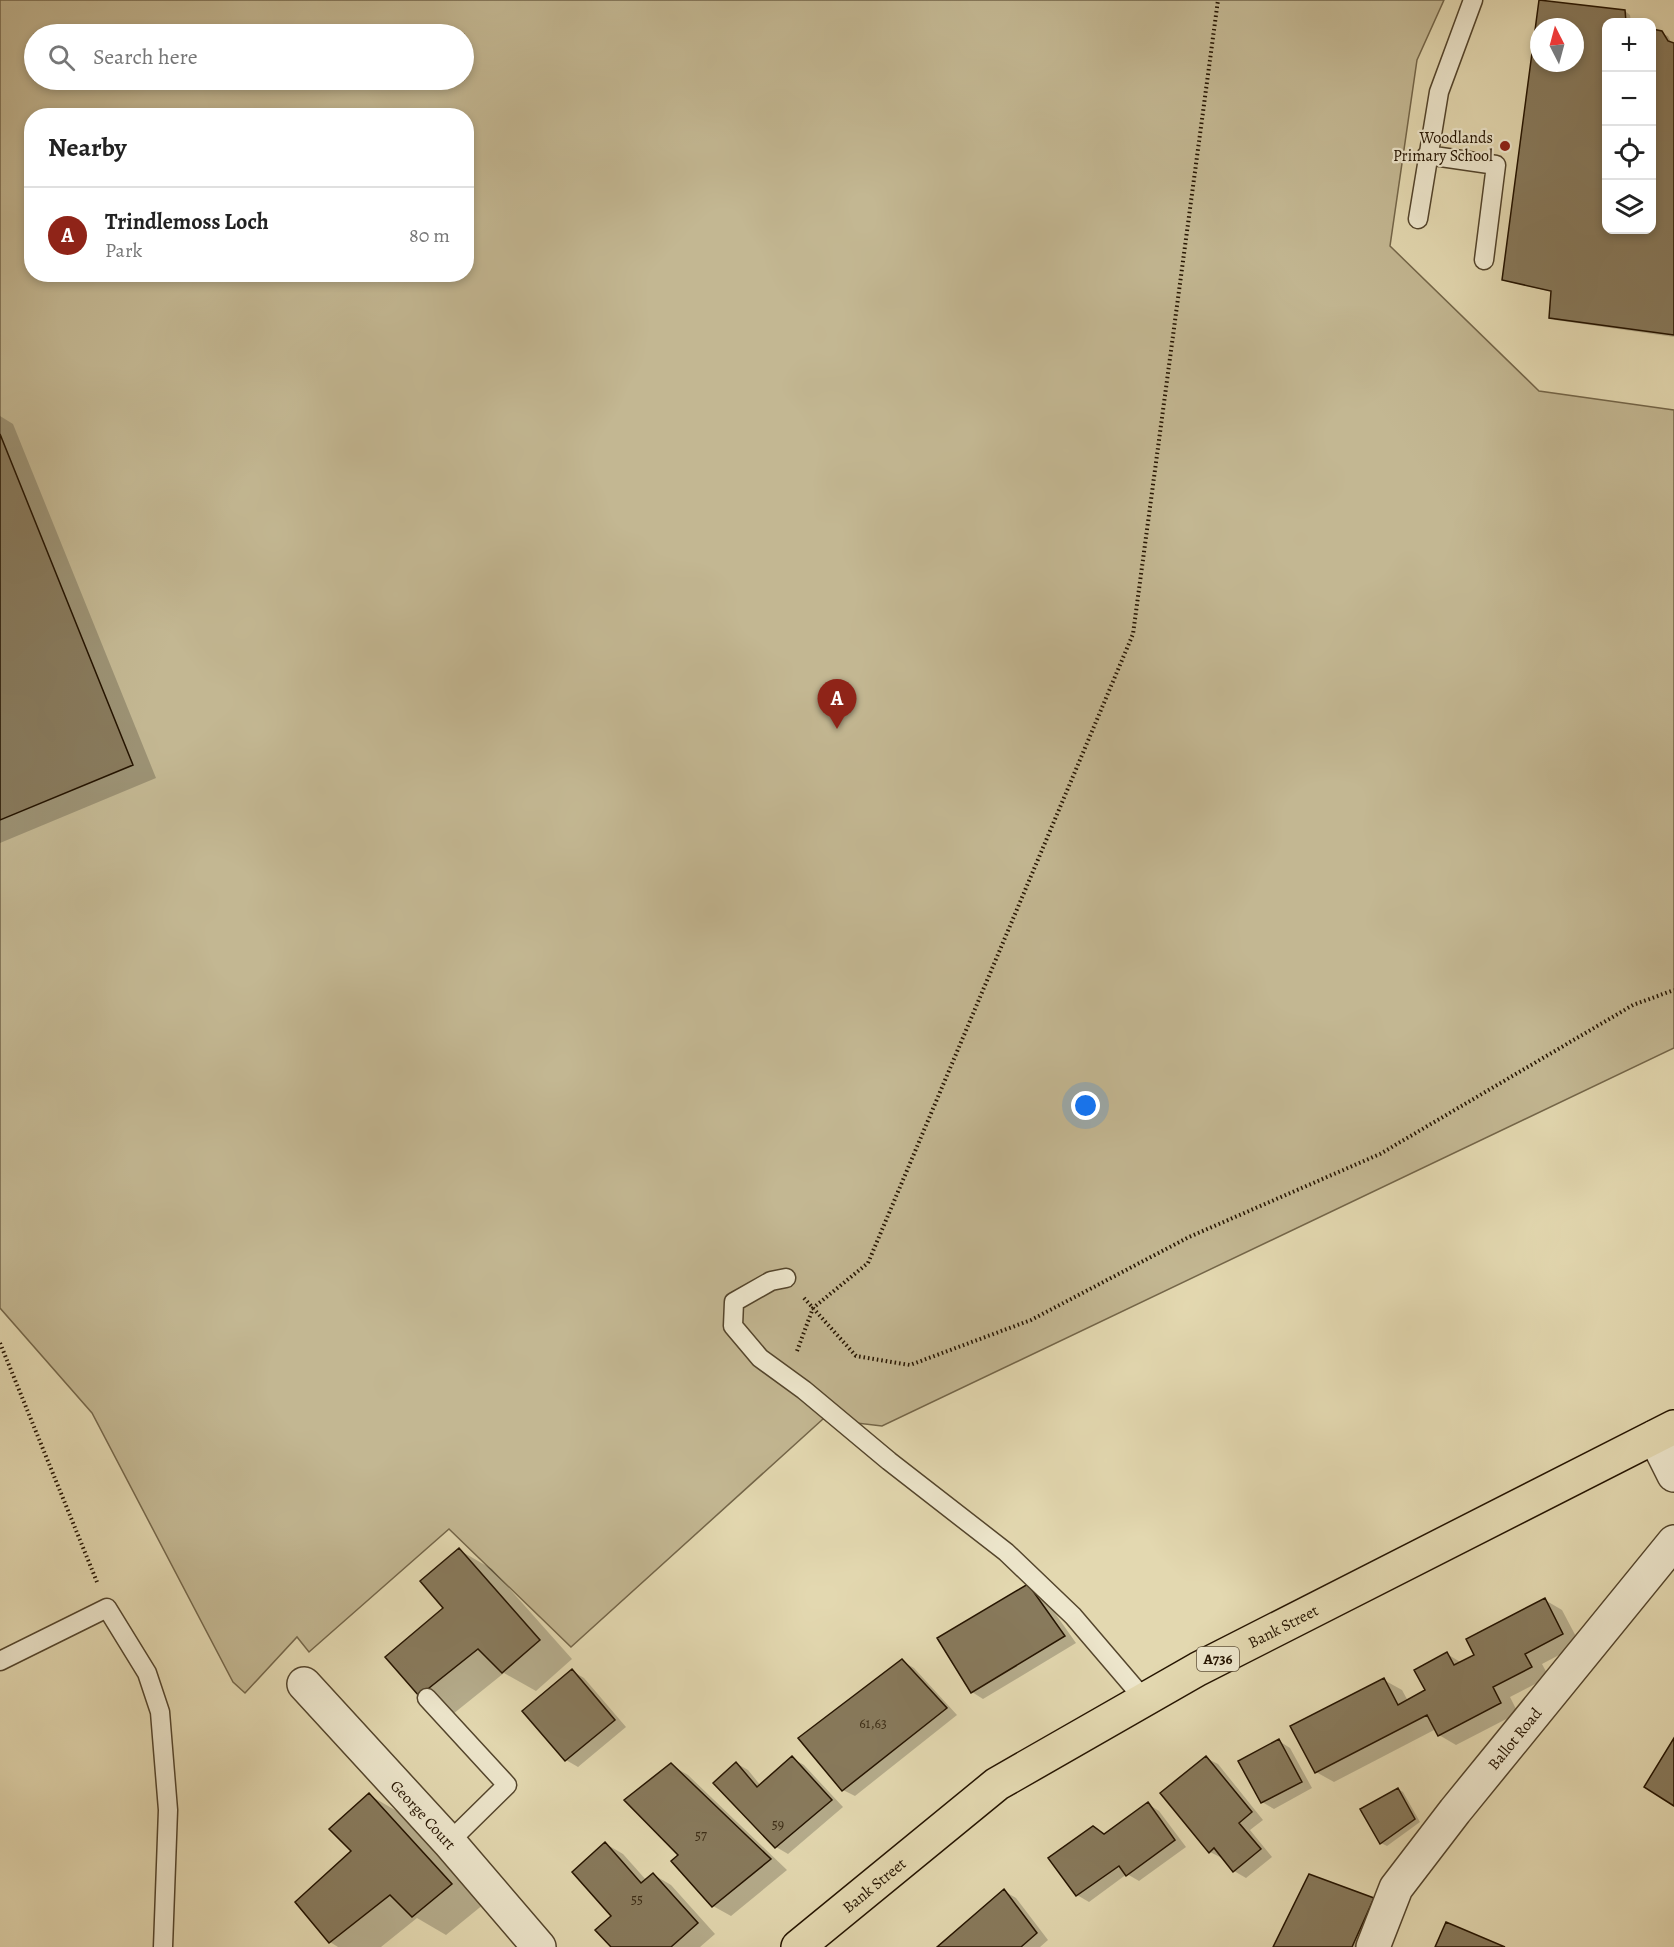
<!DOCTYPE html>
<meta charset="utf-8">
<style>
:root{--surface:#fff;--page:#f2f2f2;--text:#222;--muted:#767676;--line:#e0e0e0;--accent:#8f2418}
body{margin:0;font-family:Alegreya,serif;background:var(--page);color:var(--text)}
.controls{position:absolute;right:18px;top:18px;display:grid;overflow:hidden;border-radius:12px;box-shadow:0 3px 9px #0003}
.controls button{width:54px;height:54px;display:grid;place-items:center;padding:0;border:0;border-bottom:2px solid var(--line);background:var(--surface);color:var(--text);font:30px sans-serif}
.compass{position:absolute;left:1530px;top:18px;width:54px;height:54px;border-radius:50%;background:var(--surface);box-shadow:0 3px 9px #0003;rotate:354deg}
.you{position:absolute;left:1086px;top:1106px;width:21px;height:21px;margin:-15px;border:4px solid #fff;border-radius:50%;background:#1a73e8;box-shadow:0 0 0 9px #1a73e833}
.badge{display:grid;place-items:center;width:39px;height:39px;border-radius:50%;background:var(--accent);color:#fff;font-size:20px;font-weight:700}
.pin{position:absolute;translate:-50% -50px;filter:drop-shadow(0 2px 3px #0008)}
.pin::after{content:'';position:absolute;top:32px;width:21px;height:18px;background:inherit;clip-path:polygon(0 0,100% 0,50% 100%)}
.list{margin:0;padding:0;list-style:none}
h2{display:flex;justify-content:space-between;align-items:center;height:78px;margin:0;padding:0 24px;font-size:26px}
h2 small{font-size:20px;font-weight:400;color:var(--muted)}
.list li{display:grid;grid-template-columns:39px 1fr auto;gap:18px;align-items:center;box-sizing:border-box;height:96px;padding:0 24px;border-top:2px solid var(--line)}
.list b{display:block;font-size:22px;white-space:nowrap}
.list p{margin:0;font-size:20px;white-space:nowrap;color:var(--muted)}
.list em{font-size:20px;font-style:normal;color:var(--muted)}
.icon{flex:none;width:33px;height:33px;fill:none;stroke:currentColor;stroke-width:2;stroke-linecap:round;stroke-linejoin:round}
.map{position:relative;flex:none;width:1674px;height:1947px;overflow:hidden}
.search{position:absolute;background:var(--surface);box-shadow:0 3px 9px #0003;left:24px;top:24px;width:450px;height:66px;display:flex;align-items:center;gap:15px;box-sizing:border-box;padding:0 21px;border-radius:33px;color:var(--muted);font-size:22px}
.panel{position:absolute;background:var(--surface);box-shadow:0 3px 9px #0003;left:24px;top:108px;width:450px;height:174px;border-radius:24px}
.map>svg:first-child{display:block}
</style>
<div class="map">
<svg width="1674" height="1947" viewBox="0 0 1674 1947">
<rect width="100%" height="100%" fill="#e3d8b0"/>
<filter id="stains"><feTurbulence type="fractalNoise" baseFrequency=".00333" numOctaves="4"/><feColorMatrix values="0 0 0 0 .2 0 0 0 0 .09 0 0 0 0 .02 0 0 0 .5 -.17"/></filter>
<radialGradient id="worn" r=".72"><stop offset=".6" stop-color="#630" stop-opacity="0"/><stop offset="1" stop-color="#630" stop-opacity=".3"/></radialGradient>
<!-- green -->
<path fill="#c3b792" stroke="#746649" stroke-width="1.5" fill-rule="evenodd" d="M 0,0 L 1444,0 L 1417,60 L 1390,246 L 1539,391 L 1674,410 L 1674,1048 L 882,1426 L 823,1419 L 571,1647 L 449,1529 L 309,1652 L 297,1637 L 245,1693 L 233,1682 L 92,1413 L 0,1308 ZM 34,34 L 464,34 L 464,80 L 34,80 ZM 32,116 L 466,116 L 466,274 L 32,274 Z"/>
<!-- shadow -->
<path fill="#0003" fill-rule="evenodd" d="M 1540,0 L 1625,11 L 1630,15 L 1631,22 L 1606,22 L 1606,230 L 1652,230 L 1652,31 L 1668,36 L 1672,44 L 1674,44 L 1674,337 L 1555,320 L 1550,317 L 1553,292 L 1509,282 L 1503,279 ZM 1539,27 L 1575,27 L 1575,63 L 1539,63 Z
M 0,416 L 13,424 L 156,778 L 0,843 Z
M 459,1550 L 492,1569 L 572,1659 L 536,1691 L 504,1673 L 453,1714 L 420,1695 Z
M 1028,1586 L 1040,1592 L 1076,1643 L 983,1699 L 972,1692 Z
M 1545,1600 L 1562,1610 L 1580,1644 L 1542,1664 L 1549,1677 L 1510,1697 L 1518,1713 L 1456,1745 L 1439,1735 L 1436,1729 L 1334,1782 L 1316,1772 L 1384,1680 L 1402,1690 L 1408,1701 L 1427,1691 L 1447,1654 L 1462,1663 L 1476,1656 Z
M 902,1661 L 914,1668 L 957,1715 L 855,1796 L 843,1790 Z
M 572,1671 L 584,1678 L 626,1727 L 578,1767 L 566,1760 L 525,1712 Z
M 1279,1741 L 1290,1748 L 1312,1788 L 1274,1809 L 1262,1802 Z
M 792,1758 L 804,1765 L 843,1807 L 788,1854 L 776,1847 L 715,1783 L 736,1763 L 748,1770 L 761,1786 Z
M 1206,1758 L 1218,1764 L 1263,1820 L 1250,1830 L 1272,1857 L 1246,1878 L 1234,1871 L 1223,1857 L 1222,1858 L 1210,1852 Z
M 671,1765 L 688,1775 L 787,1870 L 731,1916 L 713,1906 L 680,1856 Z
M 1398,1789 L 1403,1792 L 1420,1822 L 1387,1846 L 1381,1843 Z
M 369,1795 L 402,1814 L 484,1904 L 446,1935 L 417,1918 L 381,1947 L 338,1947 L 330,1942 Z
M 1148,1804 L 1159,1811 L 1186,1847 L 1139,1881 L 1127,1874 L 1089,1902 L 1077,1895 L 1050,1859 L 1105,1835 Z
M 606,1844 L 623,1854 L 647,1881 L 654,1875 L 671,1885 L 715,1934 L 700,1947 L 613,1947 L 613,1916 Z
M 1310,1876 L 1373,1900 L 1391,1910 L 1374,1947 L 1274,1947 Z
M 1004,1891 L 1016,1898 L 1048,1940 L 1040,1947 L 940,1947 Z"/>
<!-- building -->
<path fill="#887a5c" stroke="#251400" stroke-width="1.5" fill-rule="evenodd" d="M 1539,0 L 1625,10 L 1626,22 L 1606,22 L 1606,230 L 1652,230 L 1652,29 L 1662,31 L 1668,41 L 1674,43 L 1674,335 L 1549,318 L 1551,291 L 1502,280 ZM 1539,27 L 1575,27 L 1575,63 L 1539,63 Z
M 0,434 L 133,765 L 0,820 Z
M 459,1548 L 540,1640 L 502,1673 L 478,1649 L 419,1696 L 385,1657 L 443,1608 L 420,1581 Z
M 1028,1584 L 1065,1636 L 971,1693 L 937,1638 Z
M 1545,1598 L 1563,1634 L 1525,1654 L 1532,1667 L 1493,1687 L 1501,1703 L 1438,1736 L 1427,1715 L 1315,1773 L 1290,1726 L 1384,1678 L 1398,1705 L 1425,1690 L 1414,1670 L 1447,1652 L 1454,1665 L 1474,1655 L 1466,1639 Z
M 902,1659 L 947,1708 L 842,1791 L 798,1738 Z
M 572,1669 L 615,1720 L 565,1761 L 522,1711 Z
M 1674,1738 L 1674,1806 L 1644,1787 Z
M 1279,1739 L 1302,1782 L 1261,1803 L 1238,1761 Z
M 792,1756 L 832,1800 L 775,1848 L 713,1783 L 736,1762 L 757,1787 Z
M 1206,1756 L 1252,1812 L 1239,1823 L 1261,1849 L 1233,1872 L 1214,1848 L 1209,1853 L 1160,1793 Z
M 671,1763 L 771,1859 L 712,1907 L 671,1861 L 678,1855 L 624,1800 Z
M 1398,1788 L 1415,1819 L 1380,1844 L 1360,1809 Z
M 369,1793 L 452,1884 L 412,1917 L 390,1895 L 329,1943 L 295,1902 L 351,1851 L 329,1829 Z
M 1148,1802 L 1175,1840 L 1126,1876 L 1119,1866 L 1076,1896 L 1048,1858 L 1093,1826 L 1104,1834 Z
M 605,1842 L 641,1883 L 653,1873 L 698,1923 L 671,1947 L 611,1947 L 595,1930 L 611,1916 L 572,1872 Z
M 1309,1874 L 1374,1898 L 1352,1947 L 1273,1947 Z
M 1004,1889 L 1037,1933 L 1021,1947 L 937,1947 Z
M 1446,1922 L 1505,1947 L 1435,1947 Z"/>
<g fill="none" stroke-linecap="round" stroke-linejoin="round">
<!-- service casing -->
<g stroke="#54452c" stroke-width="21">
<path id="service" d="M 1427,155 L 1496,165 L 1484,260
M 1418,219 L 1439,92 L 1473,0
M 786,1278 L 771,1281 L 734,1302 L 733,1326 L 760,1358 L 804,1390 L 889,1461 L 1006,1552 L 1073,1616 L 1144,1699
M 0,1661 L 107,1608 L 147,1673 L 160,1712 L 168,1810 L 163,1947
M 427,1698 L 507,1785 L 449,1842"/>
</g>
<!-- minor casing -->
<g stroke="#54452c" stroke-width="36">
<g id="minor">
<path d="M 1655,1437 L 1674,1475"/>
<path id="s1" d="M 304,1684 L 449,1842 L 539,1947"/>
<path id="s2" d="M 1373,1947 L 1396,1888 L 1455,1811 L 1674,1542"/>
</g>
</g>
<!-- primary casing -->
<g stroke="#251400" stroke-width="36">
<g id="primary">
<path id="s3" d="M 798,1947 L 997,1784 L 1198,1669 L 1674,1427"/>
</g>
</g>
<!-- path -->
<path stroke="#251400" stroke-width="4" stroke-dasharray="1.5 3" stroke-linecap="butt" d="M 804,1298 L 856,1356 L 910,1365 L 1031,1320 L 1189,1237 L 1380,1154 L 1633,1005 L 1674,990
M 0,1343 L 97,1582
M 797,1351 L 813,1308 L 868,1263 L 1133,634 L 1218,0"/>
<!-- service -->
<use href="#service" stroke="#ede6cc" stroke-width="18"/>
<!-- minor -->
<use href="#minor" stroke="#ede6cc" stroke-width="33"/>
<!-- primary -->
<use href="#primary" stroke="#e3d8b0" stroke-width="33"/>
</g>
<!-- markers -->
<circle fill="#8f2418" stroke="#ede6cc" stroke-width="2" cx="1505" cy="146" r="6"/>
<g text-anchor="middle" stroke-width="4.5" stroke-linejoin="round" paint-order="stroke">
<!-- number labels -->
<g font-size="14" fill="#3e2e17">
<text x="873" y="1728">61,63</text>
<text x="778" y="1829">59</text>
<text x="701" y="1840">57</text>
<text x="637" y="1904">55</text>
</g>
<!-- shield labels -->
<rect fill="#ede6cc" stroke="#61533d" stroke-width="1.5" x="1197" y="1647" width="42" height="24" rx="4.5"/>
<g font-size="15" font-weight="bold" fill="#251400">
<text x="1218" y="1664">A736</text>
</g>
<!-- poi labels -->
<g font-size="16" fill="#251400" stroke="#ede6cc" text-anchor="end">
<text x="1493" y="143">Woodlands<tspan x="1493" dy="18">Primary School</tspan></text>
</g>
<!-- street labels -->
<g font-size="16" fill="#251400" stroke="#ede6cc">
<text dy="6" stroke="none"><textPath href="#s3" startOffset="584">Bank Street</textPath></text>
<text dy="6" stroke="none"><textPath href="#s2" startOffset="254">Ballot Road</textPath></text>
<text dy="6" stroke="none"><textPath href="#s1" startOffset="177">George Court</textPath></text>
<text dy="6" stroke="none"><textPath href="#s3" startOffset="98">Bank Street</textPath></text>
</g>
</g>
<rect width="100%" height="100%" filter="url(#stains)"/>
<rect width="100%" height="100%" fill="url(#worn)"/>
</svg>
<div class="controls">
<button>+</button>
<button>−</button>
<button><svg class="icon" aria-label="locate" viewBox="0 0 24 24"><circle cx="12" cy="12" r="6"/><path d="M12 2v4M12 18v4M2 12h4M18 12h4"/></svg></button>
<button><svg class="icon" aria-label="layers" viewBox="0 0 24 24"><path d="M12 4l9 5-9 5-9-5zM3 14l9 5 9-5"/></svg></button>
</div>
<svg class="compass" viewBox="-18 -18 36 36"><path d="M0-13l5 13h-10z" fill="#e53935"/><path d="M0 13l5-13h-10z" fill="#767676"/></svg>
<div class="you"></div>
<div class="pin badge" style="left:837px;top:729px">A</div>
<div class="search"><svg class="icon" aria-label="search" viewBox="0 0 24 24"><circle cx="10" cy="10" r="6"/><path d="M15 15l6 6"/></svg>Search here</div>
<section class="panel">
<h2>Nearby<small></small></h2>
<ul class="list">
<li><span class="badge">A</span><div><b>Trindlemoss Loch</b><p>Park</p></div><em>80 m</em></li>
</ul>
</section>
</div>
